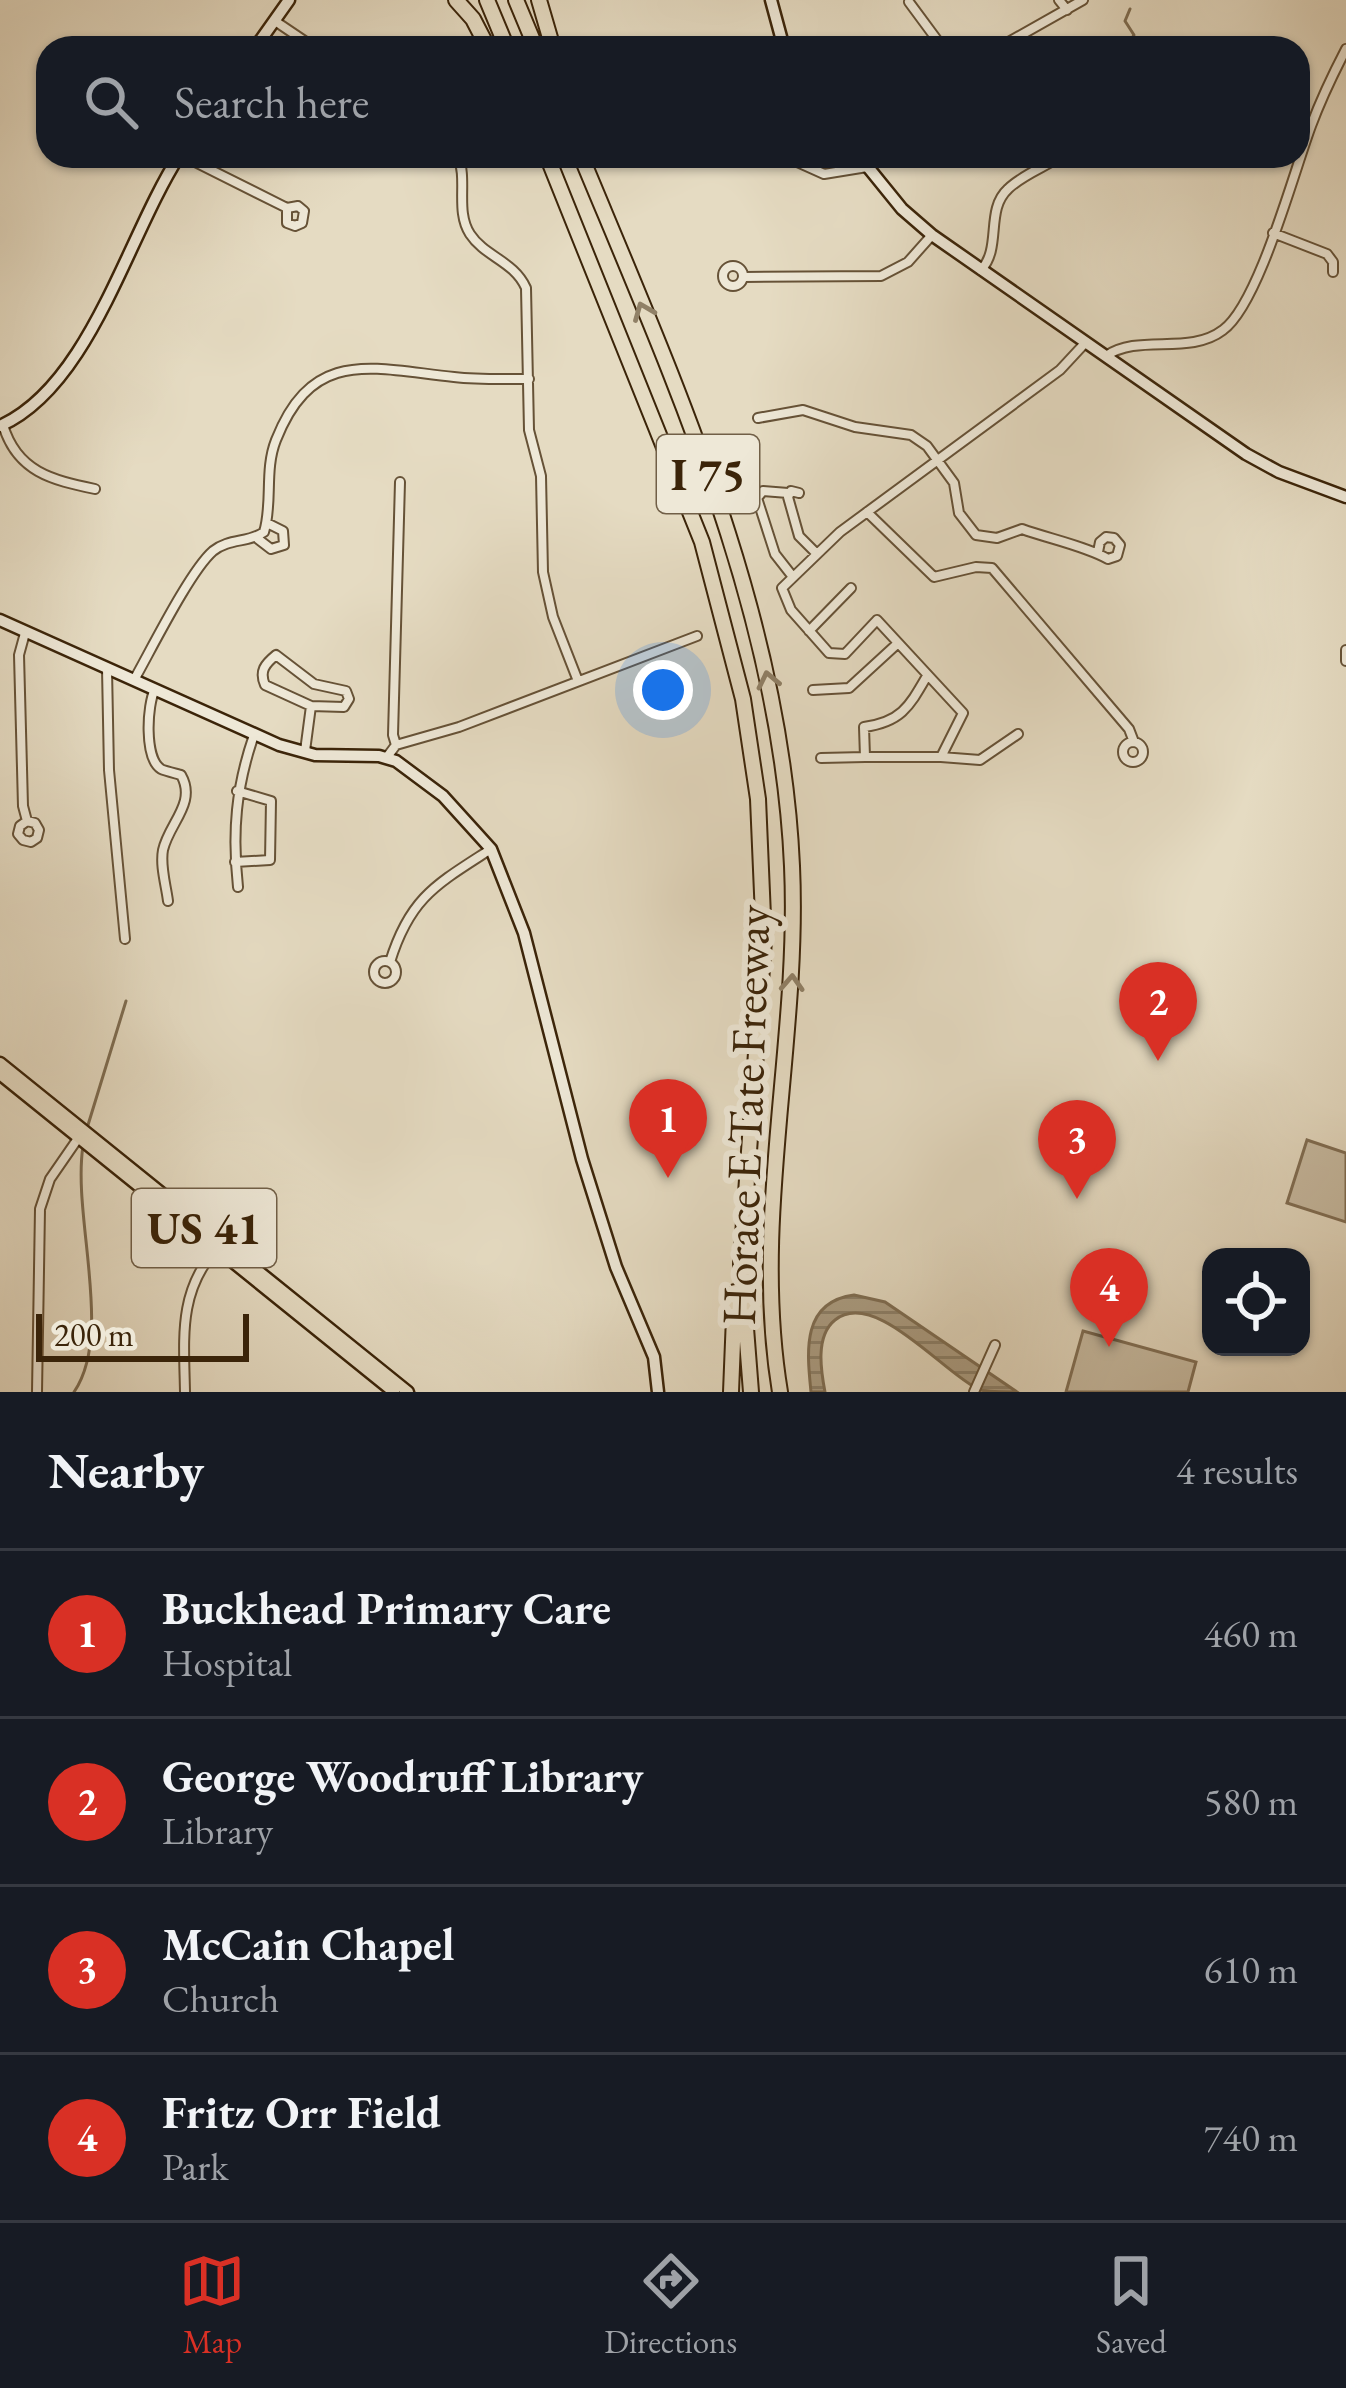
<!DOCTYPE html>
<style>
:root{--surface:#171b24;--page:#242831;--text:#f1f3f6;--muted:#9ea1a6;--line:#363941;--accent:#d93025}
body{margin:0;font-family:"EB Garamond",serif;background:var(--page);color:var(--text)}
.controls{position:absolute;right:36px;bottom:36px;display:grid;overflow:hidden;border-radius:24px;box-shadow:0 3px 9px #0004}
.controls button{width:108px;height:108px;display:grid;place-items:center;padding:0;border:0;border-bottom:3px solid var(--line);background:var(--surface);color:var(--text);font:60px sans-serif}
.scale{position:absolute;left:36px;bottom:30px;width:213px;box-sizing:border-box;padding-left:12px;border:6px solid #3b2409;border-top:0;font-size:33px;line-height:42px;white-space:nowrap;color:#3b2409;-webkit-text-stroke:9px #eee8d7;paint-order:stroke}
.you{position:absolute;left:663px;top:690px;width:42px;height:42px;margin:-30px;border:9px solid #fff;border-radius:50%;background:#1a73e8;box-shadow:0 0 0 18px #1a73e833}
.badge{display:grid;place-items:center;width:78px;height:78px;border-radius:50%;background:var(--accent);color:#fff;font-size:39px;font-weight:700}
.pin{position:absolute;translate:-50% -99px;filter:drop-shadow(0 3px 6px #0008)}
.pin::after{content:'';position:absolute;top:63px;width:42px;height:36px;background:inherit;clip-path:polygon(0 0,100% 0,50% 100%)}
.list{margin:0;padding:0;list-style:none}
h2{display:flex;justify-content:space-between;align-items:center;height:156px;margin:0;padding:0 48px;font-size:51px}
h2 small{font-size:39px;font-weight:400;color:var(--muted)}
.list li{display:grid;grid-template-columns:78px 1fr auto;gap:36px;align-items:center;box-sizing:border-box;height:168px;padding:0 48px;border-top:3px solid var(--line)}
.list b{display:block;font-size:45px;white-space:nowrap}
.list p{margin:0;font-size:39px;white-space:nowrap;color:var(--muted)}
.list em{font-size:39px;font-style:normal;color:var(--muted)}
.icon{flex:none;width:66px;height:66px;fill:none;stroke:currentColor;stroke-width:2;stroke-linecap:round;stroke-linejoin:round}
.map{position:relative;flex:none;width:1346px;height:1392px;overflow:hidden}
.search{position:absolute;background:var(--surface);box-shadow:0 3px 9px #0004;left:36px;right:36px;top:36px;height:132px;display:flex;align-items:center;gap:30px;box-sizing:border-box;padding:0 42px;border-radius:36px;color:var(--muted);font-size:45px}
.sheet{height:828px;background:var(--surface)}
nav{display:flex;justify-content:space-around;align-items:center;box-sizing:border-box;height:168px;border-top:3px solid var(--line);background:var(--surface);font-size:33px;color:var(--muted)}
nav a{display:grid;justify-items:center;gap:6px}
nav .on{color:var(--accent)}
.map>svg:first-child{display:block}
</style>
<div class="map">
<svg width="1346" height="1392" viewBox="0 0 1346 1392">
<defs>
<pattern id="water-rules" width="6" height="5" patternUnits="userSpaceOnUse" patternTransform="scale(3)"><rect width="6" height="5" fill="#ab9d83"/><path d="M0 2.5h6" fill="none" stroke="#8c8069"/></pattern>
</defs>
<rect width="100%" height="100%" fill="#e5dbc2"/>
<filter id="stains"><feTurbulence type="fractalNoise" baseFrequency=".00167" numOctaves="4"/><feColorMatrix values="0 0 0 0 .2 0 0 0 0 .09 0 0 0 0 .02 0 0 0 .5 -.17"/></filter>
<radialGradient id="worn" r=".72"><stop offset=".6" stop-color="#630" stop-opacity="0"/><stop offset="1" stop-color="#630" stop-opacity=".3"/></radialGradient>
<!-- park -->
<path fill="#c8bca3" stroke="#827056" stroke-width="3" d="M 1307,1140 L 1346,1153 L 1346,1222 L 1287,1203 Z
M 1083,1331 L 1196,1362 L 1188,1392 L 1066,1392 Z"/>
<!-- water -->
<path fill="url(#water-rules)" stroke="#7e6d52" stroke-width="3" d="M 854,1295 L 885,1302 L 1017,1392 C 1006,1392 990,1392 980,1390 C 945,1375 875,1288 835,1320 C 815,1336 821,1371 825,1392 L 811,1392 C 807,1352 801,1302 854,1295 Z"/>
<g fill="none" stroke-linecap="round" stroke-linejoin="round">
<!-- stream -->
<path stroke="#7e6d52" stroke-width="3" d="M 1125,48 L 1134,35 L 1125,21 L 1130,9
M 88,1125 L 126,1001
M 74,1392 C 114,1334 72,1217 83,1146"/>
<!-- street casing -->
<g stroke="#665237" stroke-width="12">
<path id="street" d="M 1059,0 L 1067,10
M 909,2 L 943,48
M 275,21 L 315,48
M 998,48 L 1083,0
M 183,156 L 287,208 L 298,206 L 304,211 L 302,223 L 295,226 L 287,223 L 287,208
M 458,156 C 468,180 455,211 470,234 C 485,257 514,261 526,288 L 529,430 L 541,476 L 543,572 L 553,617 L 578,681
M 784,156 L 824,174 L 867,167
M 1273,233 L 1327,254 L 1333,262 L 1333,272
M723 276a10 10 0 1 1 20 0a10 10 0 1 1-20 0Z
M 981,270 C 1002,248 985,210 1008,189 C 1021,176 1042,168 1058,158
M 744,277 L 881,276 L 908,262 L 932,235
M 1106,356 C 1139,333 1189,356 1223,330 C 1259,304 1294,171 1311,126 C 1321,99 1333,74 1346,49
M 758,418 L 803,410 L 855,427 L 911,435 L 927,446 L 954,483 L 959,513 L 976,535 L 997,538 L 1022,529 C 1050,539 1085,546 1108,559 L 1117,556 L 1120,545 L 1114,538 L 1106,537 L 1100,542 L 1098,552
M 3,425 C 17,472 52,480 95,489
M 788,493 L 763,491 L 757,498 L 775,554 L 793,577
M 799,493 L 791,491 L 788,497 L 799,536 L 817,554
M 867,512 L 934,577 L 976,567 L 992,568 L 1129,729 L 1134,742
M 258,539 L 271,549 L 284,545 L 283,531 L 267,523
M 809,631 L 851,588
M 25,633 L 19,655 L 23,806 L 27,821 L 35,823 L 39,830 L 37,838 L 31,842 L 23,840 L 18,834 L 20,826 L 27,821
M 1346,650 L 1346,661
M 276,655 L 314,684 L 346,691 L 349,699 L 344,707 L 311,706 L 265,685 C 259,671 265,664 276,655 Z
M 107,669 L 109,770 L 125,939
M 927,676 C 909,707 901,722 864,727 L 865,757 L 941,757
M 134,680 C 151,650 190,571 213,551 C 229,538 249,543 264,532 C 273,503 264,470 276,440 C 313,346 374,369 454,377 C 479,380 504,379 529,379
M 155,689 C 147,705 144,758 161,769 C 165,771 178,774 181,775 C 197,803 169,823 163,850 C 160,866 166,885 168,901
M 813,690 L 849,688 L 897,644
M 1018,734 L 980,760 L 941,757 L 963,713 L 877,620 L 845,654 L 829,653 L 791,610 L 782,588 L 840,532 L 1060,370 L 1086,342
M1123 752a10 10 0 1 1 20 0a10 10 0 1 1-20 0Z
M 396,745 L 393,735 L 400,482
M 305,751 L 311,706
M 387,757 L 396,745 L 459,727 L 697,636
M 821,758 L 865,757
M 235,862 L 270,860 L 271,801 L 237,791
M 238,887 C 232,832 236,787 254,735
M374 972a11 11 0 1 1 22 0a11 11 0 1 1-22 0Z
M 390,962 C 410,897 437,884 491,849
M 37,1392 L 40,1209 L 50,1179 L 79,1137
M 185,1392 C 184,1338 178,1291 217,1248
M 974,1392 L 995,1345"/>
</g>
<!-- secondary casing -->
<g stroke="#3b2409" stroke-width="15">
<path id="secondary" d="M 771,0 L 784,48
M 255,48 L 289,0
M 859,156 L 902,209 L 932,235 L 1246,454 L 1279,472 L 1346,497
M 0,426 C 90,386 127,237 179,156
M 0,620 L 279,745 L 315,755 L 379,756 L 396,761 L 443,796 L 491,849 L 524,933 L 582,1159 L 616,1267 L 654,1357 L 658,1392"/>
</g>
<!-- primary casing -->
<g stroke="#3b2409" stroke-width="15">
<path id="primary" d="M 0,1063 L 408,1392
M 0,1074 L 394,1392"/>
</g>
<!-- highway casing -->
<g stroke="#3b2409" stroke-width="18">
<path id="highway" d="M 456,0 L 473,19 L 488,48
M 487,0 L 507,48
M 516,0 L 536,48
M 539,0 L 553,48
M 547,156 L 702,542 L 743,699 L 758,799 L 764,940 L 741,1264 L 751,1392
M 581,156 C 676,385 781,615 792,866 C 800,1042 751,1217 780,1392
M 731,1392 L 735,1292"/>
</g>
<!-- street -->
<use href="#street" stroke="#eee8d7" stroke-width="8"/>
<!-- secondary -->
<use href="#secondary" stroke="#eee8d7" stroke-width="10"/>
<!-- primary -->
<use href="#primary" stroke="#e5dbc2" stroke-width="10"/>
<!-- highway -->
<use href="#highway" stroke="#e5dbc2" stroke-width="14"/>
</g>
<!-- one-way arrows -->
<defs><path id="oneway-chevron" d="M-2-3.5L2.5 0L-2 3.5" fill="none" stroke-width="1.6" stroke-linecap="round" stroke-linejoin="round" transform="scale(3)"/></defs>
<g stroke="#908066">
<use href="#oneway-chevron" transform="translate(643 311) rotate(-112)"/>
<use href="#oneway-chevron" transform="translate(768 680) rotate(-102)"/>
<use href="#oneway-chevron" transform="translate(792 983) rotate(-87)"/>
</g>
<g text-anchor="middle" stroke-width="12" stroke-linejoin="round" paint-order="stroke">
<!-- shield labels -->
<g fill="#eee8d7" stroke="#715f47" stroke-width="3">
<rect x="657" y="435" width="102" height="78" rx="9"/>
<rect x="132" y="1189" width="144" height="78" rx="9"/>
</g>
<g font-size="45" font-weight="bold" fill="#3b2409">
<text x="708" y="490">I 75</text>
<text x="204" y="1244">US 41</text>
</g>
<!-- street labels -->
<g font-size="48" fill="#3b2409" stroke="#eee8d7">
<text transform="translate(745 1115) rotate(-88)" y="17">Horace E Tate Freeway</text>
</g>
</g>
<rect width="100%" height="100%" filter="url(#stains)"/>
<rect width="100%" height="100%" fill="url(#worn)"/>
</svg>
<div class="controls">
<button><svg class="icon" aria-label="locate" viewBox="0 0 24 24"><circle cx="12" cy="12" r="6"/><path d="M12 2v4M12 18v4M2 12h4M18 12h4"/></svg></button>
</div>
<div class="scale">200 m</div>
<div class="you"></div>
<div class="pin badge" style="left:668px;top:1178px">1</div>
<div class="pin badge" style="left:1158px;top:1061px">2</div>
<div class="pin badge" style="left:1077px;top:1199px">3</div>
<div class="pin badge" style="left:1109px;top:1347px">4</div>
<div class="search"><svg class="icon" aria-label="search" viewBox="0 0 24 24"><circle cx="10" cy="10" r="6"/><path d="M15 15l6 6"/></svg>Search here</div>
</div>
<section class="sheet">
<h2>Nearby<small>4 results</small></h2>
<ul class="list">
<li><span class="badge">1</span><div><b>Buckhead Primary Care</b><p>Hospital</p></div><em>460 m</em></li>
<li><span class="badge">2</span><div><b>George Woodruff Library</b><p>Library</p></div><em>580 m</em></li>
<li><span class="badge">3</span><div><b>McCain Chapel</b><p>Church</p></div><em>610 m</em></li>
<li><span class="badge">4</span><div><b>Fritz Orr Field</b><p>Park</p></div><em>740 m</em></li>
</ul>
</section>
<nav>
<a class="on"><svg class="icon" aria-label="map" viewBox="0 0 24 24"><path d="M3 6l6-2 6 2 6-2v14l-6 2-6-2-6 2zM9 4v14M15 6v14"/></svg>Map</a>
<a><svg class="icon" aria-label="directions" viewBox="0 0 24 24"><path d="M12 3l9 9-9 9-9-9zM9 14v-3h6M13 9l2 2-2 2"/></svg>Directions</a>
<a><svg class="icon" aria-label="saved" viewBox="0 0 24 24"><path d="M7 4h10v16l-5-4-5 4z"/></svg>Saved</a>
</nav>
